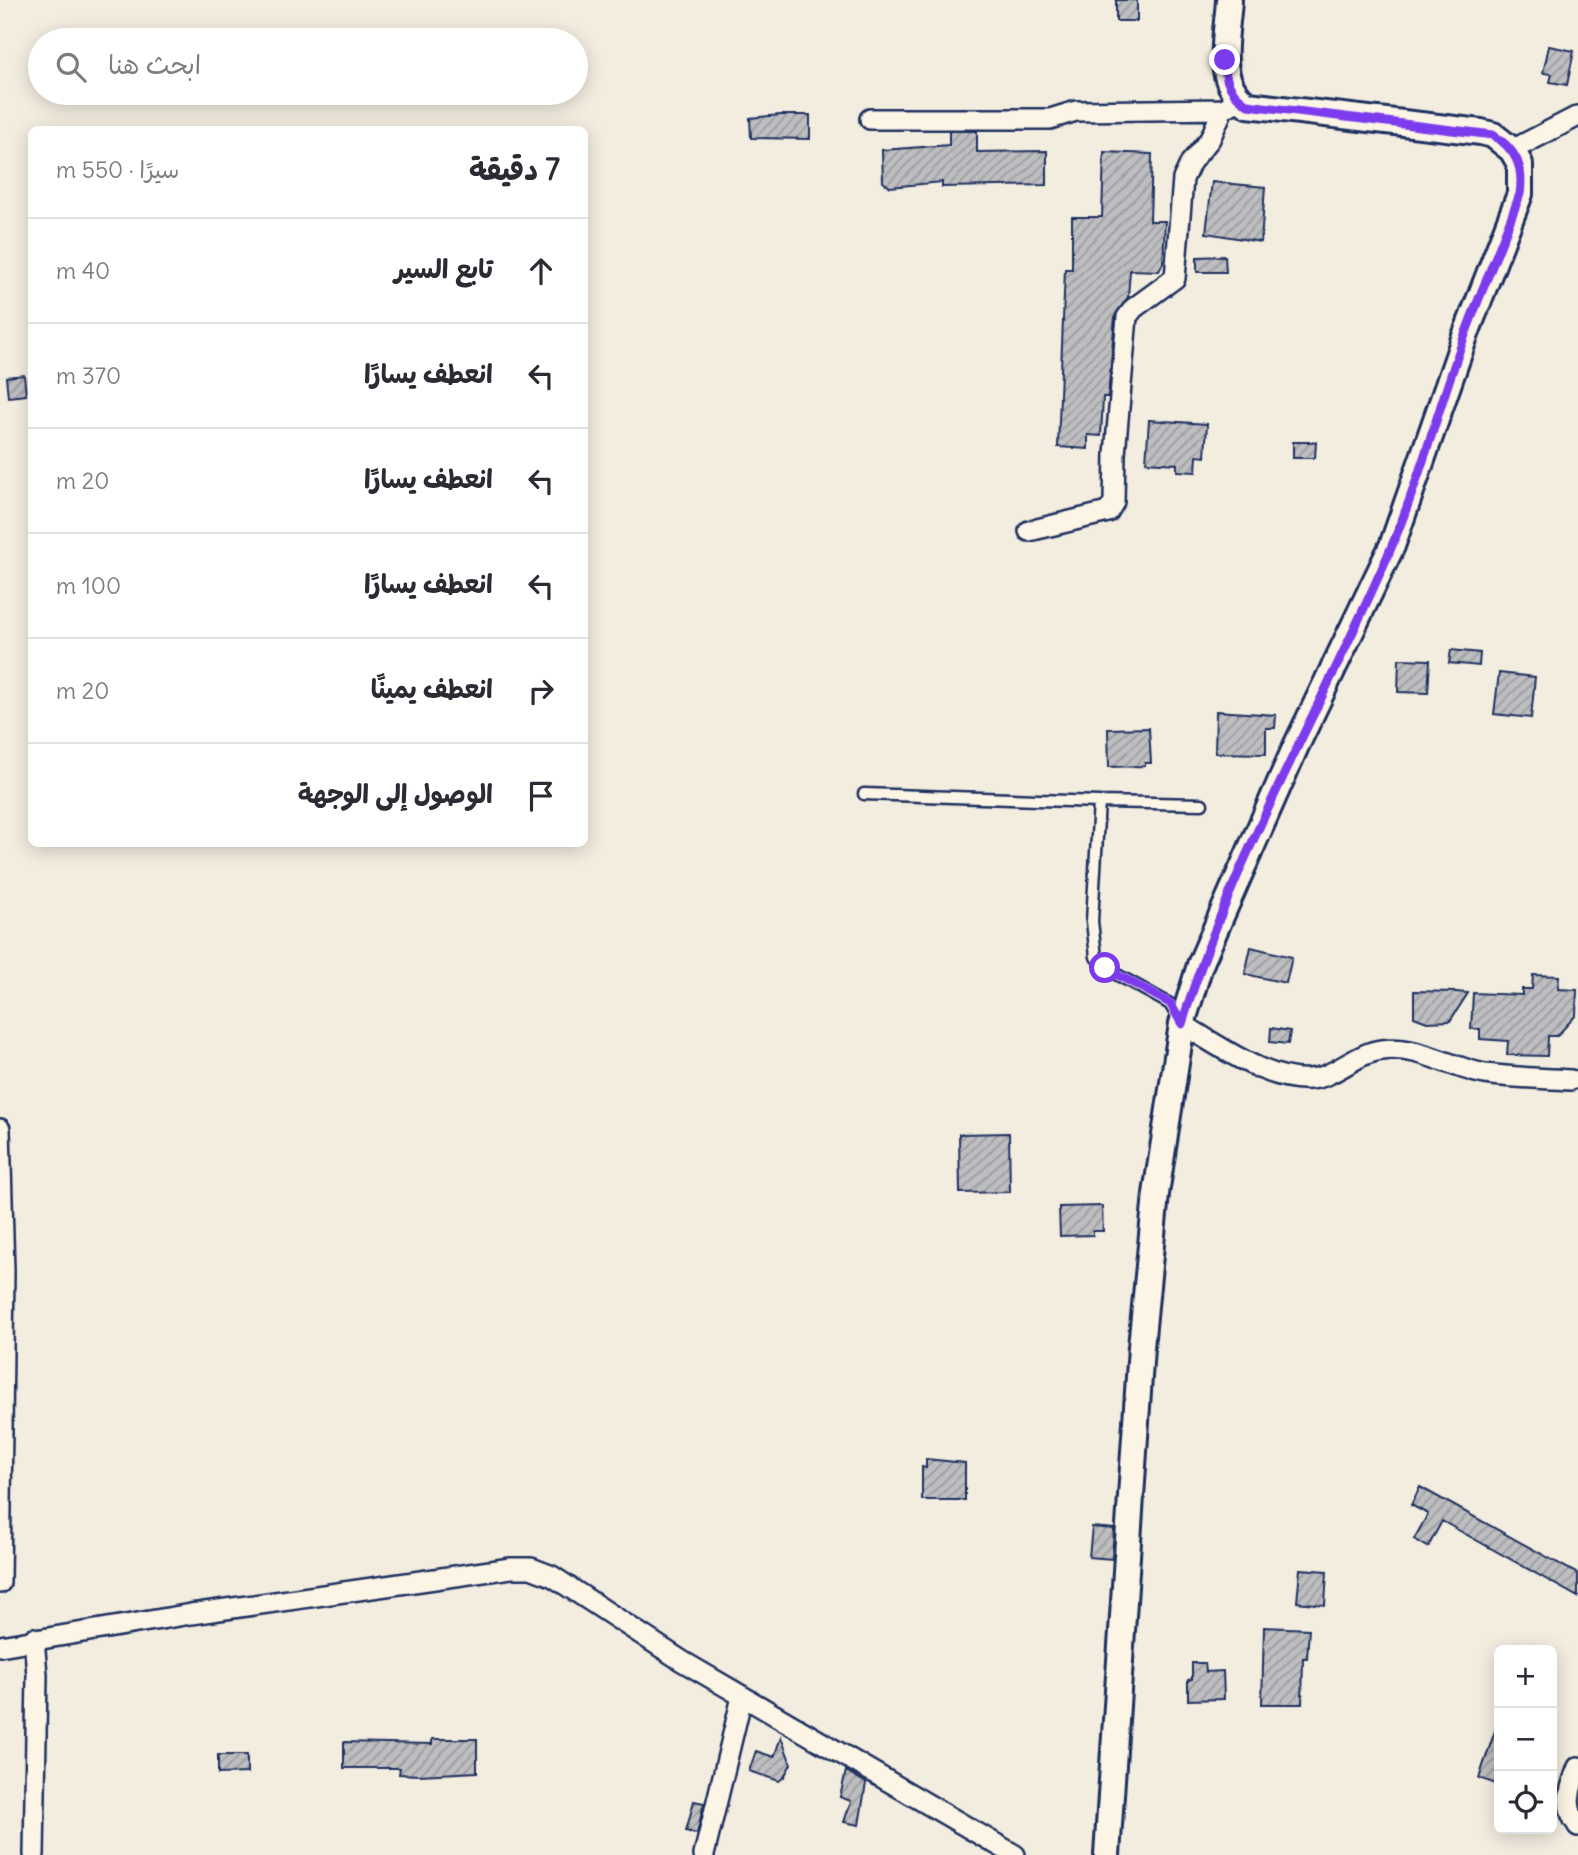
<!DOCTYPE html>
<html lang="ar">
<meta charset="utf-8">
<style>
:root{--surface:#fff;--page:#f7f7f7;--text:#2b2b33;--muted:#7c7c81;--line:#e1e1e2}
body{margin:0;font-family:Delius,"Playpen Sans Arabic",sans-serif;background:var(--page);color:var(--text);direction:rtl}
.controls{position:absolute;right:21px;bottom:21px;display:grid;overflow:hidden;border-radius:10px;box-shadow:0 4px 18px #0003}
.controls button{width:63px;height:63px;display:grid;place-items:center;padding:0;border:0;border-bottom:2px solid var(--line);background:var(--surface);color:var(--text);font:35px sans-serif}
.stop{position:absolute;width:21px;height:21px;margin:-16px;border:5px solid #7c3aed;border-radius:50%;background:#fff}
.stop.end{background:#7c3aed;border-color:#fff;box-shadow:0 2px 7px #0008}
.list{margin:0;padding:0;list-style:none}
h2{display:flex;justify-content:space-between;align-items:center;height:91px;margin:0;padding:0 28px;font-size:30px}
h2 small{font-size:23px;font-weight:400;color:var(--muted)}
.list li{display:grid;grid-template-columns:46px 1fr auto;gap:21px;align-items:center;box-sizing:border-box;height:105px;padding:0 28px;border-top:2px solid var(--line)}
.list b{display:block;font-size:26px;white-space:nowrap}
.list em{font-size:23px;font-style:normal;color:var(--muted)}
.icon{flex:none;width:38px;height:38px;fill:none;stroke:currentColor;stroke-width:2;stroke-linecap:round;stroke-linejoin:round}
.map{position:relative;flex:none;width:1578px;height:1855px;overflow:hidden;direction:ltr}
.search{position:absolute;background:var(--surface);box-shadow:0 4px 18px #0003;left:28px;top:28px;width:560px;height:77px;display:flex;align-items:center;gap:18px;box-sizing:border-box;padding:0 24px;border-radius:38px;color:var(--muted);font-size:26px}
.panel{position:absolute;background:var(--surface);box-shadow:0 4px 18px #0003;left:28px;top:126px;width:560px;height:721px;border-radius:10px;direction:rtl}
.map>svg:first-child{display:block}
</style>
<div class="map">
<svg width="1578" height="1855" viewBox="0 0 1578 1855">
<defs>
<pattern id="building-hatch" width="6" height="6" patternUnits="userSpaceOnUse" patternTransform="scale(1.75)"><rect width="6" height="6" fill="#bebec0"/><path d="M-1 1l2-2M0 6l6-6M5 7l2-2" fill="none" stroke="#9a9b9f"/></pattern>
</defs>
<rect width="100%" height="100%" fill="#f3ede0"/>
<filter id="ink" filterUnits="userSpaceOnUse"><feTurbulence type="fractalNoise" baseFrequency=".0143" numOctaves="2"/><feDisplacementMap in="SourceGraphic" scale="14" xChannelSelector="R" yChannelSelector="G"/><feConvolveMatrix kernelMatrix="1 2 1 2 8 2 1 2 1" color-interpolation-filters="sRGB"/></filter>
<g filter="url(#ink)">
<!-- building -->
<path fill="url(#building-hatch)" stroke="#1b2f5e" stroke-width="2" d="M 1116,0 L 1137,0 L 1137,21 L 1116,21 Z
M 1549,46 L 1574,51 L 1567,85 L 1550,82 L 1552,74 L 1543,73 Z
M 780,115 L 810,115 L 810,139 L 751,138 L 750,118 Z
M 949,131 L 977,131 L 977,152 L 1047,151 L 1047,185 L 942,187 L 942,182 L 890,187 L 883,182 L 882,150 L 949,145 Z
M 1104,152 L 1152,154 L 1150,221 L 1165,221 L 1163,263 L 1159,271 L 1130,270 L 1128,297 L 1115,316 L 1108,397 L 1103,397 L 1101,436 L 1088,435 L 1088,449 L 1058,447 L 1065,269 L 1072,269 L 1072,217 L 1102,217 Z
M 1212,182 L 1265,187 L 1261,242 L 1206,233 Z
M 1225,256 L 1226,272 L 1197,272 L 1197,257 Z
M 24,375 L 26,395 L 8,397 L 6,377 Z
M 1149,420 L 1207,424 L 1205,457 L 1197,456 L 1196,472 L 1177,471 L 1177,464 L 1146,462 Z
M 1293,442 L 1316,442 L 1315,458 L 1293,458 Z
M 1451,650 L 1480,653 L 1479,666 L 1449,663 Z
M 1399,659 L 1430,660 L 1428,693 L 1398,692 Z
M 1499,673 L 1535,677 L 1531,718 L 1494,714 Z
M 1216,711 L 1276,715 L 1275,728 L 1266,728 L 1266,754 L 1215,753 Z
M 1149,728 L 1151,763 L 1145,763 L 1145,766 L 1109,767 L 1108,729 Z
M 1251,947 L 1292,957 L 1286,983 L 1245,974 Z
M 1533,975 L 1559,976 L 1558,989 L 1577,990 L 1576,1015 L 1557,1036 L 1548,1036 L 1547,1056 L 1507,1055 L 1508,1041 L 1480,1039 L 1480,1029 L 1471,1029 L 1473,993 L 1522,995 L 1522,989 L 1532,989 Z
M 1414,991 L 1456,992 L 1468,993 L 1450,1021 L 1427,1022 L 1414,1017 Z
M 1271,1028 L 1290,1031 L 1288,1044 L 1270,1042 Z
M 1009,1133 L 1010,1192 L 960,1193 L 959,1134 Z
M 1102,1206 L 1103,1231 L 1093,1231 L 1093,1235 L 1060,1236 L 1059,1207 Z
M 926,1459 L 965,1463 L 965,1500 L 922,1500 L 922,1467 L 926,1468 Z
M 1420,1487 L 1578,1574 L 1578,1597 L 1442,1521 L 1428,1547 L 1414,1539 L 1428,1514 L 1411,1505 Z
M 1092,1527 L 1114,1529 L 1112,1559 L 1089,1557 Z
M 1300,1569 L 1327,1571 L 1325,1605 L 1297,1602 Z
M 1264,1627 L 1309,1629 L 1307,1658 L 1303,1658 L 1302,1704 L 1262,1704 Z
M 1192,1663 L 1205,1663 L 1206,1672 L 1223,1671 L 1224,1699 L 1188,1700 L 1188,1680 L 1192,1679 Z
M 1497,1725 L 1499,1725 L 1499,1785 L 1479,1778 Z
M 781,1737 L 791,1764 L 784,1777 L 779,1781 L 749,1771 L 756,1751 L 774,1757 Z
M 432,1739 L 477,1739 L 477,1772 L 419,1775 L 399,1774 L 400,1768 L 344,1768 L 344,1742 L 432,1744 Z
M 218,1755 L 247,1755 L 247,1773 L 218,1774 Z
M 846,1771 L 866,1783 L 859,1825 L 844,1822 L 851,1801 L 840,1797 Z
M 694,1801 L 704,1803 L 697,1834 L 686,1831 Z"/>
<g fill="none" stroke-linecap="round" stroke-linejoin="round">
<!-- service casing -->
<g stroke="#1b2f5e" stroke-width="15">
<path id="service" d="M 864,794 L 1099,802 L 1092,921 L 1096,957 L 1105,968 L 1170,1004 L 1180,1021
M 1099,802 L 1202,804"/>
</g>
<!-- minor casing -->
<g stroke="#1b2f5e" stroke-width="24">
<path id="minor" d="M 870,119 L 1050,119 L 1076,111 L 1223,109
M 1512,150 L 1578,116
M 1029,531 L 1108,512 L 1114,502 L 1115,454 L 1127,317 L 1134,308 L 1175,278 L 1183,179 L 1191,162 L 1210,139 L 1223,109 L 1239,100
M 1182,1024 C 1218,1045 1281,1092 1324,1076 C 1343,1069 1361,1052 1382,1050 C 1418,1045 1451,1068 1485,1074 C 1513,1078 1543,1078 1571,1080
M 0,1129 L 4,1271 L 0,1583
M 0,1646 L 191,1614 L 511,1568 L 531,1568 L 552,1576 L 682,1661 L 1015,1855
M 1578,1767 C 1570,1788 1563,1806 1578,1826
M 34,1855 L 37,1675 L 34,1638
M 704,1855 L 742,1697"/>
</g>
<!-- tertiary casing -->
<g stroke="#1b2f5e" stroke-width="30">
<path id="tertiary" d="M 1107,1855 L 1141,1347 L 1156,1194 L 1182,1024 L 1200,965 L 1219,921 L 1296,746 L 1392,546 L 1464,339 L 1520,194 L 1520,164 L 1512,150 L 1493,135 L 1481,132 L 1248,105 C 1213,82 1227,36 1229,0"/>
</g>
<!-- service -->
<use href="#service" stroke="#fcf5e5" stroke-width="10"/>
<!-- minor -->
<use href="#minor" stroke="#fcf5e5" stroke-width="19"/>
<!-- tertiary -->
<use href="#tertiary" stroke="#fcf5e5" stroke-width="24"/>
</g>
</g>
<g fill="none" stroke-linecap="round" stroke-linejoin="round" filter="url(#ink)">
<!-- route -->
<path stroke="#7c3aed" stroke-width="9" d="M 1105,968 L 1170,1003 L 1182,1024 C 1232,858 1323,707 1391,548 C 1419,482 1438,410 1462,343 C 1480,293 1502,244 1520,194 C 1524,167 1516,149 1493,135 L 1248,105 C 1231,94 1224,81 1225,60"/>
</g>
</svg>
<div class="controls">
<button>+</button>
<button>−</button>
<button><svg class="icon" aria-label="locate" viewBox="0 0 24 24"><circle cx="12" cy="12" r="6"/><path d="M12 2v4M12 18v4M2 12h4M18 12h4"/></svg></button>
</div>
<div class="stop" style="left:1105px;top:968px"></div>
<div class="stop end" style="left:1225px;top:60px"></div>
<div class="search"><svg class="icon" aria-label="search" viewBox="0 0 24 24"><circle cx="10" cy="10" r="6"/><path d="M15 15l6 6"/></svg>ابحث هنا</div>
<section class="panel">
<h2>7 دقيقة<small>سيرًا · 550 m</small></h2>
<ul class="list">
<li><svg class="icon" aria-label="ahead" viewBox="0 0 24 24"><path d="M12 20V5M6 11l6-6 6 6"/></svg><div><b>تابع السير</b></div><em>40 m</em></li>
<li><svg class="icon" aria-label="left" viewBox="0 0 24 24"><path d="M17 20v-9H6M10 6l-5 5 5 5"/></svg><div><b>انعطف يسارًا</b></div><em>370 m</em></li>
<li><svg class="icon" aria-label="left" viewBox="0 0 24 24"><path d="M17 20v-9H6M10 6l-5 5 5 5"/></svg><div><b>انعطف يسارًا</b></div><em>20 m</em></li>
<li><svg class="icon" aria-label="left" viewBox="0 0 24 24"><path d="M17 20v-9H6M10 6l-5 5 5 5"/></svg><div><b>انعطف يسارًا</b></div><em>100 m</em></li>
<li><svg class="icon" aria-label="right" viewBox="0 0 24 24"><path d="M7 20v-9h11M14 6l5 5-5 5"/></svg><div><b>انعطف يمينًا</b></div><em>20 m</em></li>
<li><svg class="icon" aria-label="arrive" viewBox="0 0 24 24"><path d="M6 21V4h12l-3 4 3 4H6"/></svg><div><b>الوصول إلى الوجهة</b></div></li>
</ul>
</section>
</div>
